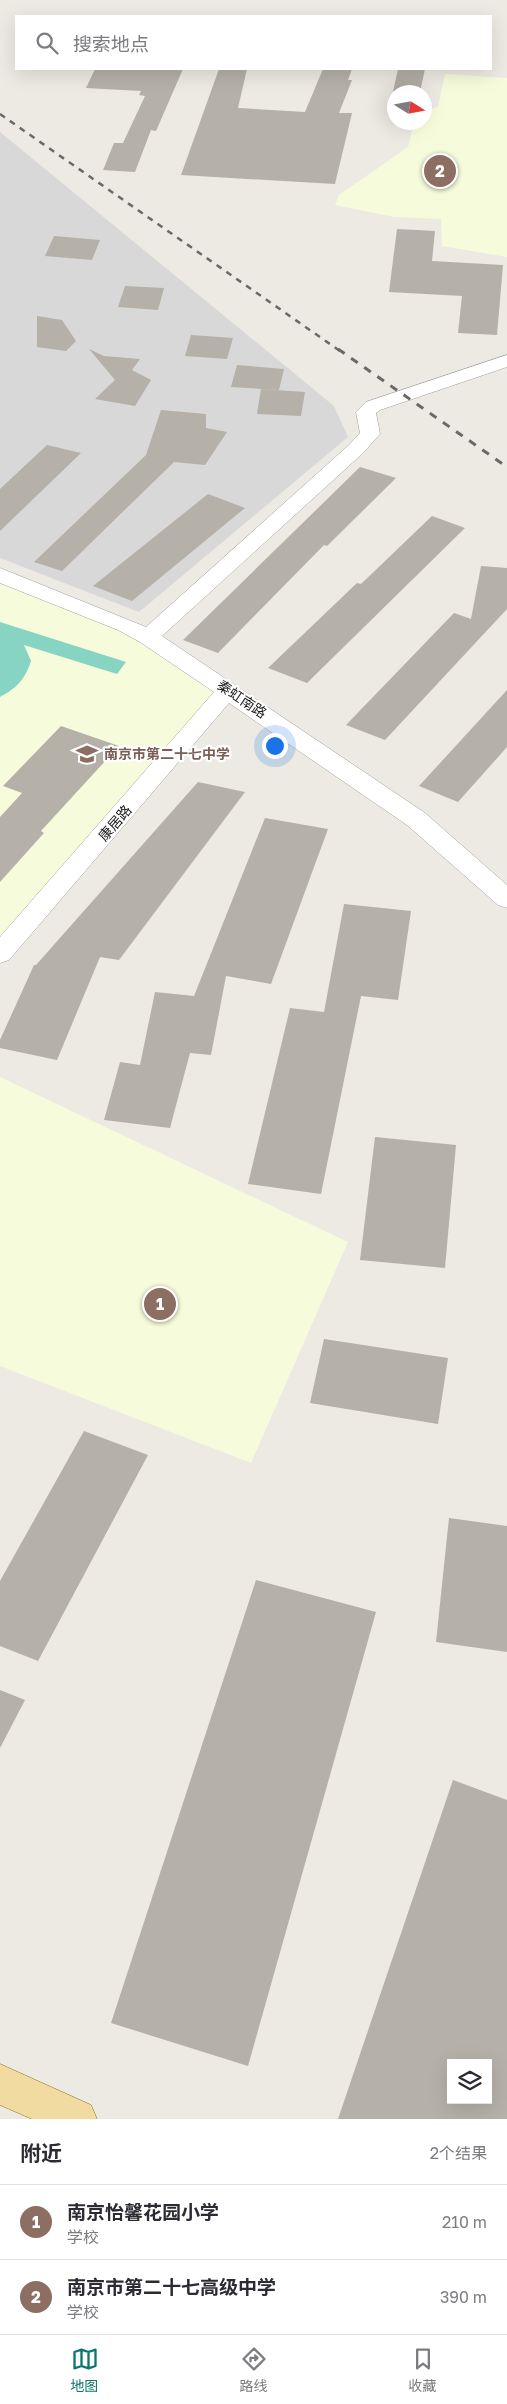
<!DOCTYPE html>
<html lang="zh">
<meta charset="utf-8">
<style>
:root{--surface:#fff;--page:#f2f2f3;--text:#2b2b33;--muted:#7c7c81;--line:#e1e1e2;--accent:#0f766e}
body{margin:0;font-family:"Golos Text","Noto Sans SC",sans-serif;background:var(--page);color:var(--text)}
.controls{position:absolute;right:15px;bottom:15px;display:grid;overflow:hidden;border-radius:0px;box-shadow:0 5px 20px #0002}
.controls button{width:45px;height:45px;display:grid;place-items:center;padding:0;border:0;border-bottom:1px solid var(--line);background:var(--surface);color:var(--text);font:25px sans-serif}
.compass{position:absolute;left:387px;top:85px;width:45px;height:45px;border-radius:50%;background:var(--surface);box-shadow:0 5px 20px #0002;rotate:101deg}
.you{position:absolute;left:274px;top:745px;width:18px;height:18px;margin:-12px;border:4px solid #fff;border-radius:50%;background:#1a73e8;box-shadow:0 0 0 8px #1a73e833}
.badge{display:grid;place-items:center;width:32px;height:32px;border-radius:50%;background:var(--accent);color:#fff;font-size:16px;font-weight:700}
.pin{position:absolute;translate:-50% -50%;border:2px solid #fff;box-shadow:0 1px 5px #0006}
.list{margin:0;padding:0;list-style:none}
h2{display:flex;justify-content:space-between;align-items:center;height:65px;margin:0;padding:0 20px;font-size:21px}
h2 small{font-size:16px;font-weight:400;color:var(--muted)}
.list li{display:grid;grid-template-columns:32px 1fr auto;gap:15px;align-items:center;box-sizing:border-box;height:75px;padding:0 20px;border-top:1px solid var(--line)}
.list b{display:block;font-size:19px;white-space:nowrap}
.list p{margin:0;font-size:16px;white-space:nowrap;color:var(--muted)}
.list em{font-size:16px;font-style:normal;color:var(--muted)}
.icon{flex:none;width:28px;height:28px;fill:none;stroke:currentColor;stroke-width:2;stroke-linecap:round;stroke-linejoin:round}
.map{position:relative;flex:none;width:507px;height:2119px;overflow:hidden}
.search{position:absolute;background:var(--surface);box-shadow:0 5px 20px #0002;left:15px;right:15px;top:15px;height:55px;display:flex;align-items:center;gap:12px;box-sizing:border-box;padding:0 18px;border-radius:0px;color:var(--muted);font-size:19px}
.sheet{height:215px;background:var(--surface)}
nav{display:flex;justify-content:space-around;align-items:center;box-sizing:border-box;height:70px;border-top:1px solid var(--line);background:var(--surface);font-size:14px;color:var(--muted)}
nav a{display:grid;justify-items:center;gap:2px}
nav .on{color:var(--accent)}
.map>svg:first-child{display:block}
</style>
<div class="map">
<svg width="507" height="2119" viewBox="0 0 507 2119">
<rect width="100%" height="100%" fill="#eceae2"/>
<!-- residential -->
<path fill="#d9d8d8" d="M 0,132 L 334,406 L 348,437 L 139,612 L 0,558 Z"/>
<!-- education -->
<path fill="#f6fbdc" d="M 445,74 L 507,78 L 507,257 L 442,246 L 441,219 L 394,217 L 335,205 L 339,195 L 408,147 L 414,123 L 424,122 L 425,110 L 438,107 Z
M 0,575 L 126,625 L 228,690 L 0,954 Z
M 0,1077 L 348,1242 L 251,1463 L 0,1366 Z"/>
<!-- pitch -->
<path fill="#87d4c2" d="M 0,622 L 126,662 L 117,674 L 24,645 L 31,661 C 25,679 17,688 0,697 Z"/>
<!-- building -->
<path fill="#b5b0a8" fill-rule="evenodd" d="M 95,69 L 183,69 L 156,131 L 151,130 L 135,172 L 103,170 L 114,143 L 123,143 L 145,96 L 139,95 L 141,91 L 86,88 Z
M 219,69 L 247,69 L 238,108 L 305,112 L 323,69 L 352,69 L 348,80 L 352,80 L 339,113 L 352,113 L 335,184 L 181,175 Z
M 398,69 L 425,69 L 420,92 L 393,92 Z
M 397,229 L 435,231 L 432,261 L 503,265 L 497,335 L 458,333 L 462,296 L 389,292 Z
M 54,236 L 100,240 L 92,260 L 45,256 Z
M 125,286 L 164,288 L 158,310 L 118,307 Z
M 37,316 L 62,320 L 76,341 L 66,351 L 37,347 Z
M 191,335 L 233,338 L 227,359 L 185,356 Z
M 89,349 L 104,356 L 140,359 L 132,370 L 151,380 L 135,406 L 95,399 L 115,380 Z
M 237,365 L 284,369 L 279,390 L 231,387 Z
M 261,389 L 305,392 L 301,416 L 257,414 Z
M 161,410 L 206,414 L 206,428 L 227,432 L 205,465 L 174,462 L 62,571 L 34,562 L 146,455 Z
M 47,445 L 81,453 L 0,531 L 0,489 Z
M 360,467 L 396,478 L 327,546 L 324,545 L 218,653 L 183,640 Z
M 208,494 L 245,508 L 132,601 L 93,586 Z
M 432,516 L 465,528 L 307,683 L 268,668 L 357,583 L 361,584 Z
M 481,566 L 507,568 L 507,609 L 385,740 L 346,725 L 454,613 L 471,619 Z
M 507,690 L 507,747 L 458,802 L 419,786 Z
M 61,726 L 119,746 L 41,831 L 44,833 L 0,882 L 0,817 L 22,793 L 3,786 Z
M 198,782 L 245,792 L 119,960 L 100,957 L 57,1060 L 0,1048 L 0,1040 L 34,965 L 36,965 Z
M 265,818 L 328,829 L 271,984 L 226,976 L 211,1055 L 190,1053 L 170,1128 L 104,1120 L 120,1062 L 140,1065 L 155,992 L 194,996 Z
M 344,904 L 411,911 L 398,1000 L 361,996 L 321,1194 L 248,1184 L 290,1008 L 324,1012 Z
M 375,1137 L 456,1145 L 445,1268 L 360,1260 Z
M 324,1339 L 448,1358 L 438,1424 L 310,1403 Z
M 84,1431 L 148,1455 L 38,1661 L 0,1646 L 0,1581 Z
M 449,1518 L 507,1526 L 507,1652 L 436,1642 Z
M 256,1580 L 376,1612 L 248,2066 L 111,2023 Z
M 0,1690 L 25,1700 L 0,1748 Z
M 453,1780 L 507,1800 L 507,2119 L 338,2119 ZM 451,2063 L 488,2063 L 488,2100 L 451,2100 Z"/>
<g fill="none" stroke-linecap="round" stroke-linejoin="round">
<!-- street casing -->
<g stroke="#9f9f9f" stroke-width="1">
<path id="street" d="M 507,355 L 507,367 L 380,410 L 376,413 L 380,434 L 363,453 L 162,636 L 425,813 L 507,885 L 507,908 L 498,905 L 407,825 L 229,703 L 9,960 L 0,963 L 0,937 L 214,692 L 140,642 L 118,630 L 0,583 L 0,568 L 146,627 L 349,445 L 360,433 L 356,412 L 366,402 Z"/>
</g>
<!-- primary casing -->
<g stroke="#846f0f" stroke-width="1">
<path id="primary" d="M 0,2064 L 91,2105 L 97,2119 L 32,2119 L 0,2105 Z"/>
</g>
<!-- street -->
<use href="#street" fill="#fff" fill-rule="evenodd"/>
<!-- primary -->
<use href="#primary" fill="#f2dba1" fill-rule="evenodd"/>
<!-- rail-far1 -->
<path stroke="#696969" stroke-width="2.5" stroke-dasharray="6 6" stroke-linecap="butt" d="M 0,114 L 340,351"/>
<!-- rail -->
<path stroke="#696969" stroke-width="3" stroke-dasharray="8 8" stroke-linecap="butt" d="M 338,349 L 507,467"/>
</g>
<!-- icons -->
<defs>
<g id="school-bare" transform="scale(1.725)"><path d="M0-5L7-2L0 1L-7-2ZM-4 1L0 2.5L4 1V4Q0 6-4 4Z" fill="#8d6e63" stroke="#fff" stroke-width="2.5" paint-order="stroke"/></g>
</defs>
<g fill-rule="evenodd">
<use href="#school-bare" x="87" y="754"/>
</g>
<g text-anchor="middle" stroke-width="4.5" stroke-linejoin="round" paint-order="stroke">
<!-- street labels -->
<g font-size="14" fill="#1b1b1b" stroke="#fff">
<text transform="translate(242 699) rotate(34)" y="5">秦虹南路</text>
<text transform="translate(115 823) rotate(-49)" y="5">康居路</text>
</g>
<!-- education labels -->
<g font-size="14" font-weight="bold" fill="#785e54" stroke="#fff" text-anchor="start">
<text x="104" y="759">南京市第二十七中学</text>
</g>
</g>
</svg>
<div class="controls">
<button><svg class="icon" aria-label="layers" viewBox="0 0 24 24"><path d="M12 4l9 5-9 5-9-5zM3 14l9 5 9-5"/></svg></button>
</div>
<svg class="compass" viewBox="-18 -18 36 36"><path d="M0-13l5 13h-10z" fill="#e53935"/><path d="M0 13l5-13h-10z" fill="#7c7c81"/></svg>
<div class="you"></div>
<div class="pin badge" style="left:160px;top:1304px;background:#8d6e63">1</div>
<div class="pin badge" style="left:440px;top:171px;background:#8d6e63">2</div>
<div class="search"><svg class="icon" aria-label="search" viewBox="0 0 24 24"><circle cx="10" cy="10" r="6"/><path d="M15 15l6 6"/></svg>搜索地点</div>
</div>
<section class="sheet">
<h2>附近<small>2个结果</small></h2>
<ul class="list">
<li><span class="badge" style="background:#8d6e63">1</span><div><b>南京怡馨花园小学</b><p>学校</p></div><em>210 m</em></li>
<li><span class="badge" style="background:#8d6e63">2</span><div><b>南京市第二十七高级中学</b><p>学校</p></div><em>390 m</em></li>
</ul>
</section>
<nav>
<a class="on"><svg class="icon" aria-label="map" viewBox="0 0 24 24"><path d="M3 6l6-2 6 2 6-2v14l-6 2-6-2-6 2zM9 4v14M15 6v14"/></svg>地图</a>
<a><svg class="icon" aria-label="directions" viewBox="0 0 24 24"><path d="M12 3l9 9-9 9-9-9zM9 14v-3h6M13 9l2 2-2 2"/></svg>路线</a>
<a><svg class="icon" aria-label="saved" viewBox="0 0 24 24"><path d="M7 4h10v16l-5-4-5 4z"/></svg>收藏</a>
</nav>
